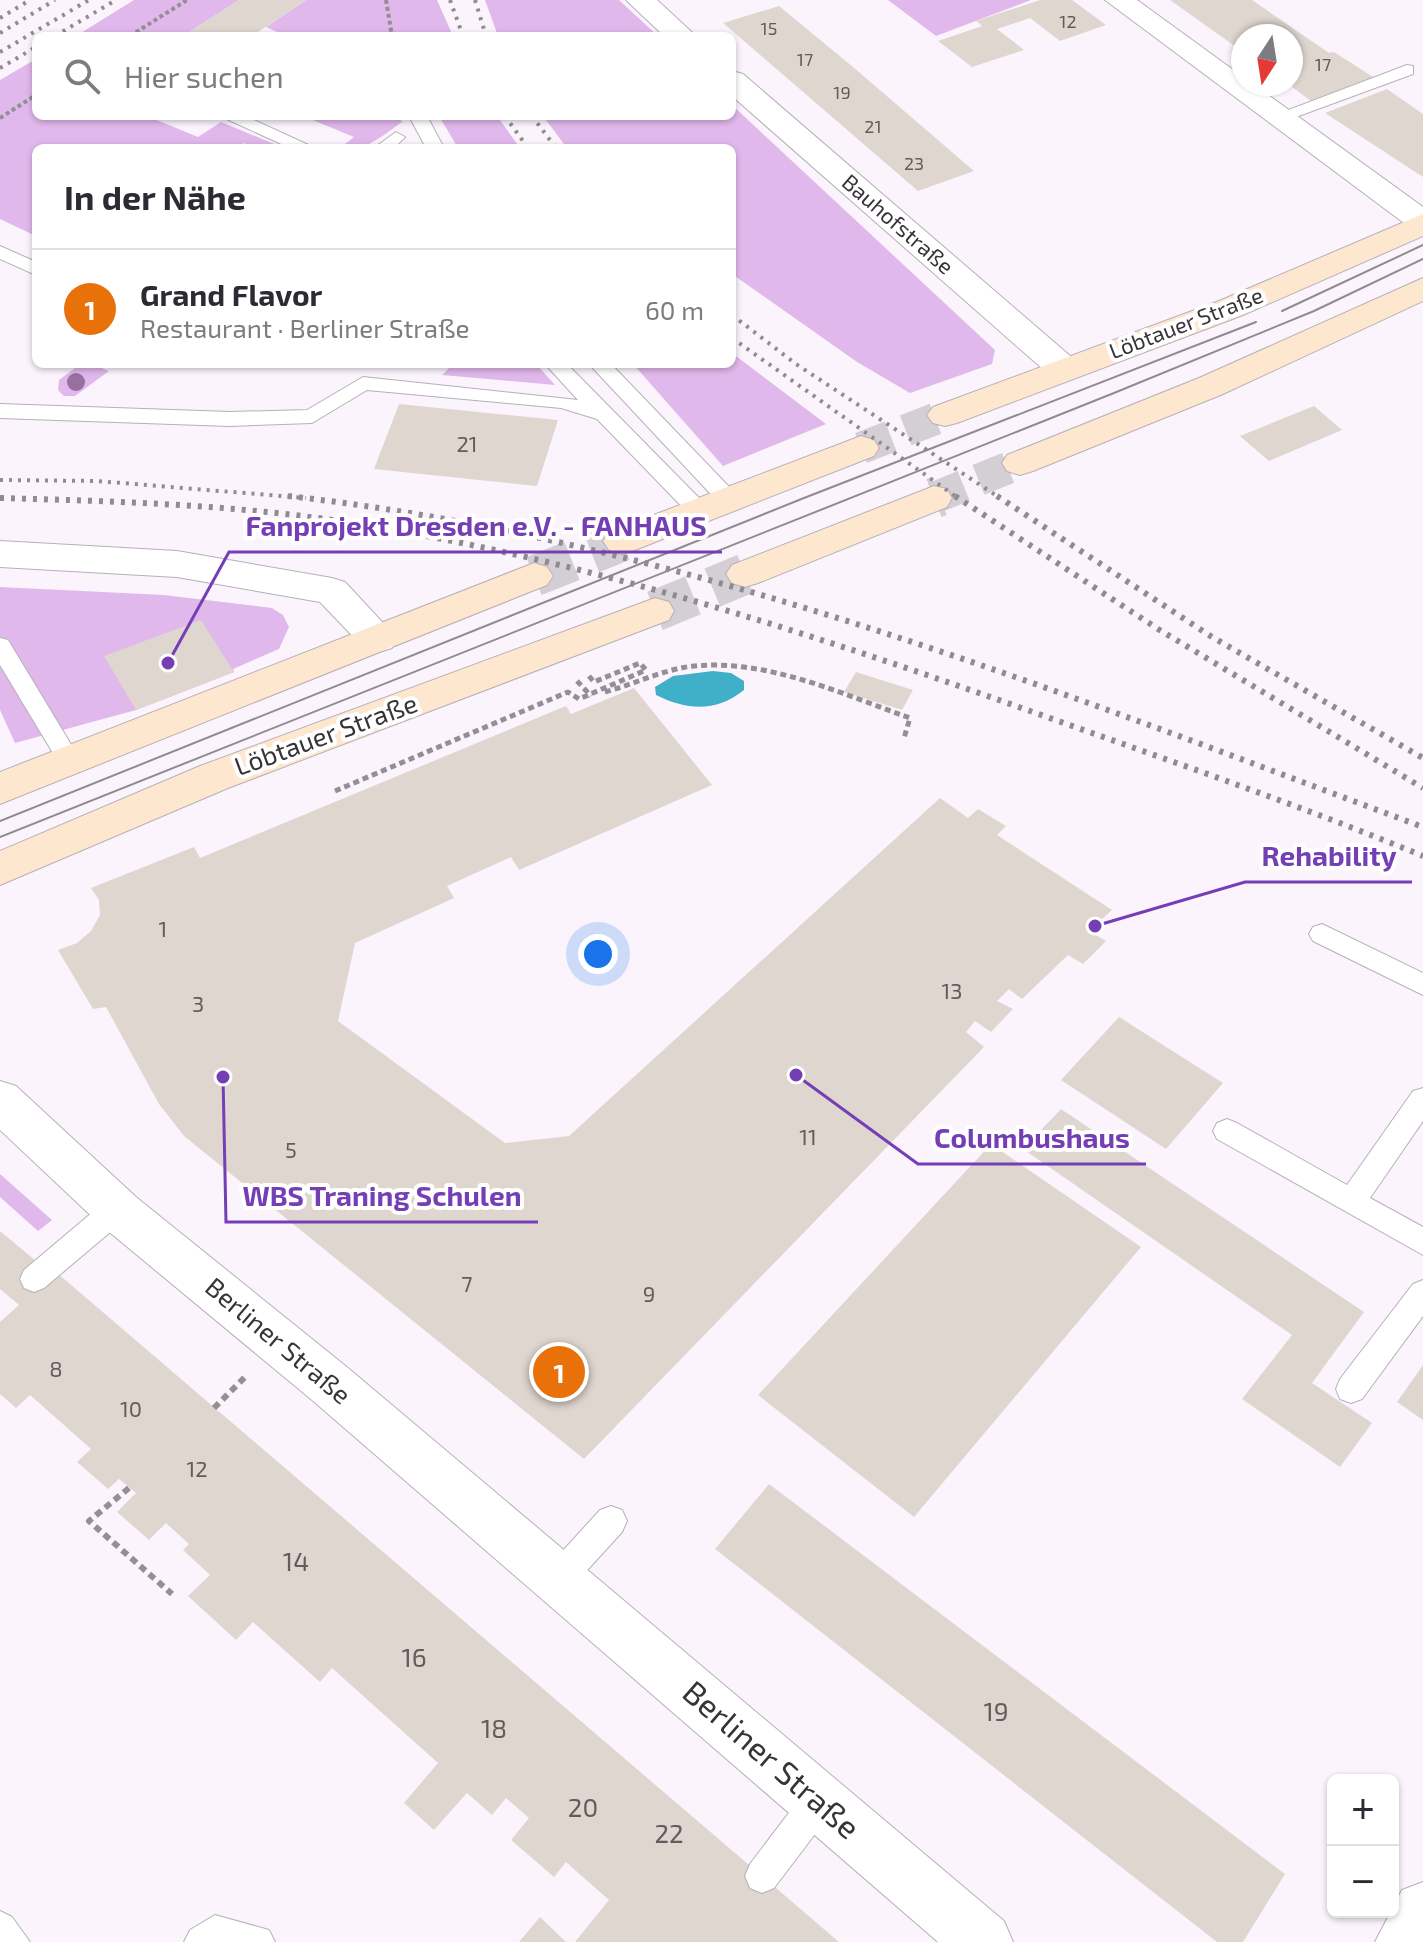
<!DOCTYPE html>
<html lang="de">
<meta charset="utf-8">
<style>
:root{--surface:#fff;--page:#f2f2f3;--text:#2b2b33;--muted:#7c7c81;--line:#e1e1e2;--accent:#d93025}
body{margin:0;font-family:"Exo 2",sans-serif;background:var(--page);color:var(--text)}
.controls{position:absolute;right:24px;bottom:24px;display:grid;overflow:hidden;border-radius:12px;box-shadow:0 2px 6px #0004}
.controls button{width:72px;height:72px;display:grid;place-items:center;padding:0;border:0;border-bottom:2px solid var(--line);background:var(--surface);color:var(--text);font:40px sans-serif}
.compass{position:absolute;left:1231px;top:24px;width:72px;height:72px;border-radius:50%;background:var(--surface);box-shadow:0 2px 6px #0004;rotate:192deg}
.you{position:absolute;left:598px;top:954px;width:28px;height:28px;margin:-20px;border:6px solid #fff;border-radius:50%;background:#1a73e8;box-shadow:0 0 0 12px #1a73e833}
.badge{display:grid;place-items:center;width:52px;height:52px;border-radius:50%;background:var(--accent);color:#fff;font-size:26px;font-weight:700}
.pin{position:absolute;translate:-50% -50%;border:4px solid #fff;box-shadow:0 2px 8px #0006}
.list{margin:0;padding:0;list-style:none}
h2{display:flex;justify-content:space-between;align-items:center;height:104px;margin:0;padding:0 32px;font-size:34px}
h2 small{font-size:26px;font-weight:400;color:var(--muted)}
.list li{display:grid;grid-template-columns:52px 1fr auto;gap:24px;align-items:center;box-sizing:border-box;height:120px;padding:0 32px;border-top:2px solid var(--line)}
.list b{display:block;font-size:30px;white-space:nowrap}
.list p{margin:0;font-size:26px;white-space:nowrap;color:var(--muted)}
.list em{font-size:26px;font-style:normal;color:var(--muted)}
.icon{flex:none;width:44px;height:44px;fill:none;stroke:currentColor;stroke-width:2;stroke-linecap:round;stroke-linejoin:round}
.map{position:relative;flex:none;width:1423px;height:1942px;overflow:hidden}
.search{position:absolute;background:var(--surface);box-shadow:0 2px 6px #0004;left:32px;top:32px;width:704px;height:88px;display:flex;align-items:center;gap:20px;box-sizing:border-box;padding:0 28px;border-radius:12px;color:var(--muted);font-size:30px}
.panel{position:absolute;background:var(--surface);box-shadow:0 2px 6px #0004;left:32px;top:144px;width:704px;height:224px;border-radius:12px}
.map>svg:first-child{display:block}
</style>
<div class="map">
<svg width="1423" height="1942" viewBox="0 0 1423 1942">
<rect width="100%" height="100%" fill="#fbf4fd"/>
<!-- green -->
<path fill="#e1b8eb" d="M 134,0 L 239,0 L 183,36 L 76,36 Z
M 306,0 L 437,0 L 453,36 L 286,36 L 266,27 Z
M 485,0 L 619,0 L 658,36 L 498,36 Z
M 888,0 L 1031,0 L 936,36 Z
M 36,59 L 36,116 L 147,116 L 198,137 L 221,122 L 284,148 L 255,148 L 244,143 L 237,148 L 36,148 L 36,236 L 0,219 L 0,80 Z
M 732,105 L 995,350 L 992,364 L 910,393 L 857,362 L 732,274 L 732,148 L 567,148 L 543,116 L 732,116 Z
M 303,116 L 399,116 L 402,122 C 382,136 366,152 341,147 L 354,137 Z
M 439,116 L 497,116 L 520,148 L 458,148 Z
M 732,353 L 826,424 L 723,466 L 633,364 L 732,364 Z
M 80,364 L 92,364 L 109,371 L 75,396 L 64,396 L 58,390 L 59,380 Z
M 453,364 L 536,364 L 555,385 L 442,375 Z
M 0,587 L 164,595 L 272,608 L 283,615 L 289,627 L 279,649 L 233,669 L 234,672 L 136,710 L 15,743 L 0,710 Z
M 0,1174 L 52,1220 L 38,1231 L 0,1197 Z"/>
<!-- water -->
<path fill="#40afc8" d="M 713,671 L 731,673 L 744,681 L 744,690 C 716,713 686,710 656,695 L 655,687 L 673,676 Z"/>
<!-- building -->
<path fill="#dfd6d0" d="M 239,0 L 306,0 L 252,36 L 183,36 Z
M 1040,0 L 1072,0 L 1106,25 L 1060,41 L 1030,18 L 997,29 L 1024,50 L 972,67 L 938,41 L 982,26 L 976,21 Z
M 1170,0 L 1252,0 L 1329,53 L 1334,52 L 1373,77 L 1311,101 L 1288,84 L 1291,84 L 1291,36 L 1243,36 L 1243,52 Z
M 779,6 L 853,67 L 974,171 L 918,191 L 723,23 Z
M 1387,89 L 1423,114 L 1423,177 L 1325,113 Z
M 399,404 L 558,420 L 537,486 L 374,469 Z
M 1314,406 L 1342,430 L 1269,461 L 1240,436 Z
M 201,620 L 234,672 L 136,710 L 104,656 Z
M 856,672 L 913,690 L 902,710 L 844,692 Z
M 634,688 L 712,785 L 519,870 L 511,857 L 447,886 L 454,898 L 355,943 L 338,1021 L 505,1143 L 569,1136 L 940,798 L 968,818 L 978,809 L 1006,826 L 997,835 L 1112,910 L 1089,931 L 1106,941 L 1083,964 L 1068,955 L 1022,999 L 1009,989 L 997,1001 L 1013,1009 L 991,1032 L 975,1021 L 966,1032 L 984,1047 L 584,1459 L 184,1136 L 159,1104 L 106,1007 L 93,1009 L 58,950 L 77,943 L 91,931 L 100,915 L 99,900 L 91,888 L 194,847 L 200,858 L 566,706 L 571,714 Z
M 1119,1017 L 1223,1083 L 1166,1149 L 1061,1080 Z
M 1061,1109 L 1364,1312 L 1312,1383 L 1372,1423 L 1340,1467 L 1242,1399 L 1292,1335 L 1023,1149 Z
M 991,1144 L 1141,1247 L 914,1517 L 758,1395 Z
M 0,1231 L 36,1261 L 56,1272 L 839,1942 L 575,1942 L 609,1900 L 566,1862 L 554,1877 L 511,1840 L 529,1818 L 506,1798 L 492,1815 L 467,1793 L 434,1830 L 404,1803 L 438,1763 L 332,1668 L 320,1682 L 253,1622 L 236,1640 L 188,1596 L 210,1575 L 183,1550 L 189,1544 L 166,1523 L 149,1540 L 117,1512 L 136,1493 L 119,1479 L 108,1489 L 77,1462 L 91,1449 L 30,1395 L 16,1408 L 0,1394 L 0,1322 L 19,1305 L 0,1289 Z
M 1423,1365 L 1423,1420 L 1397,1402 Z
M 769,1484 L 1285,1874 L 1243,1942 L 1217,1942 L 715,1549 Z
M 540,1917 L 566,1942 L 519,1942 Z"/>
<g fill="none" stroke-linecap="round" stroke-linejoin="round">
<!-- secondary-tunnel-far1 -->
<path stroke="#d4ced5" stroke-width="32" stroke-dasharray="32 16" stroke-linecap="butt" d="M 861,448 L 945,415
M 934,498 L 1020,463"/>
<!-- secondary-tunnel -->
<path stroke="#d4ced5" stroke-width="41" stroke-dasharray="41 21" stroke-linecap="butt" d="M 934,498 L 939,496
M 534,576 L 622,541
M 655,611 L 745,574"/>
<!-- lane casing -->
<g stroke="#b6b0b8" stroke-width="2">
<path id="lane" d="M 1407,65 L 1413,66 L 1413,74 L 1285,121 L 1273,121 L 1270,117 Z
M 220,116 L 245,116 L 315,148 L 290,148 Z
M 409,116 L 427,116 L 444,148 L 426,148 Z
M 396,132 L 405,137 L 394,148 L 374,148 Z
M 0,246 L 36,262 L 36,275 L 0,259 Z
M 545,364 L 567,364 L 707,506 L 710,511 L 707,516 L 691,516 L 597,419 L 561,408 L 367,390 L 312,423 L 230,426 L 0,418 L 0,404 L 230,412 L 307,410 L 363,377 L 578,400 Z
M 589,364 L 611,364 L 736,494 L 739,499 L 736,504 L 720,504 Z
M 0,638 L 8,640 L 78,756 L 82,762 L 78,768 L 62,768 L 0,665 Z
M 1322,924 L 1423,973 L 1423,995 L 1313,941 L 1309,934 L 1313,927 Z
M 1423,1088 L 1423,1121 L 1370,1198 L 1423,1227 L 1423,1255 L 1217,1139 L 1213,1131 L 1217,1123 L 1227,1119 L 1237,1123 L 1347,1185 L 1413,1091 Z
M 117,1197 L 127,1200 L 131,1209 L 127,1218 L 44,1288 L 34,1292 L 24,1288 L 20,1279 L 24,1270 L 107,1200 Z
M 1423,1280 L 1423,1316 L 1362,1399 L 1351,1403 L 1340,1399 L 1336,1389 L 1340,1379 L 1413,1284 Z
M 611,1506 L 622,1510 L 627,1521 L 622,1532 L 570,1589 L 559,1593 L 548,1589 L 543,1578 L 548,1567 L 600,1510 Z
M 819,1784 L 831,1789 L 836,1801 L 831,1813 L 774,1888 L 762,1893 L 750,1888 L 745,1876 L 750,1864 L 807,1789 Z
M 0,1911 L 12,1917 L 30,1942 L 0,1942 Z
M 215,1915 L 269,1930 L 275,1942 L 184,1942 L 190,1930 Z"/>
</g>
<!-- street casing -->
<g stroke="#b6b0b8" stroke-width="2">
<path id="street" d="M 626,0 L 657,0 L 696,36 L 664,36 Z
M 1105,0 L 1137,0 L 1243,77 L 1243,84 L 1253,84 L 1423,207 L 1423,232 L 1412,229 Z
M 732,71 L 743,74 L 1076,361 L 1081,369 L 1076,377 L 1064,380 L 1052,377 L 732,96 Z
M 0,541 L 177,551 L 332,578 L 345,582 L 397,638 L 392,648 L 378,652 L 364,648 L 320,602 L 177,577 L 0,567 Z
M 0,1081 L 16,1086 L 136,1197 L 348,1368 L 1004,1921 L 1013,1942 L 938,1942 L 312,1400 L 102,1226 L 0,1130 Z
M 1423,1882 L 1423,1942 L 1375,1942 L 1402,1890 Z"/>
</g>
<!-- secondary casing -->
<g stroke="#b6b0b8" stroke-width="2">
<path id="secondary" d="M 1423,214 L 1423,236 L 1243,315 L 957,423 L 945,426 L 933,423 L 927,415 L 933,407 L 1219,301 Z
M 1423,278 L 1423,301 L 1223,394 L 1033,471 L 1020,475 L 1007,471 L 1002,463 L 1007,455 L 1199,378 Z
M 861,436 L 874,440 L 879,448 L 874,456 L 635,550 L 622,554 L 609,550 L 603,541 L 609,532 Z
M 934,486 L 947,489 L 952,498 L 947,507 L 758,583 L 745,587 L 732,583 L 726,574 L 732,565 Z
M 534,563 L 547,567 L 553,576 L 547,585 L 0,804 L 0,772 Z
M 655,598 L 669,602 L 674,611 L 669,620 L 228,788 L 0,885 L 0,851 L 200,766 Z"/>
</g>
<!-- path-far2 -->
<path stroke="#948f95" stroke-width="4" stroke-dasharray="4 3" stroke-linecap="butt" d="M 386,0 L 392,36
M 130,36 L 187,0
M 0,118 L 36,95"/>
<!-- path-far1 -->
<path stroke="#948f95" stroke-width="5" stroke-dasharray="6 4" stroke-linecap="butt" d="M 577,681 L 591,696
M 605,692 C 635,684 664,669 694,666 C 768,659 842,694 910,718 L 904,738
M 335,791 L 568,692 L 579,699 L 646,670 L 640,663 L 594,682 L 589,676"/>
<!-- path -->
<path stroke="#948f95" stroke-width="6" stroke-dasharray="7 5" stroke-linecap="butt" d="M 214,1408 L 246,1376
M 129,1488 L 89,1521 L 172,1594"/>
<!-- lane -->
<use href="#lane" fill="#fff" fill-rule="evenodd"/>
<!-- street -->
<use href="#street" fill="#fff" fill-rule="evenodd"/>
<!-- secondary -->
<use href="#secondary" fill="#fee7cf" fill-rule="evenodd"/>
<!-- tram -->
<path stroke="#908b90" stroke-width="2" d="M 1282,311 L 1423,245
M 0,821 L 804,498 L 1256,322
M 0,837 L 1114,393 L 1314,311 L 1423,259"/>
<!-- rail-far1 -->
<path stroke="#908b90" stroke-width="4" stroke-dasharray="3 6" stroke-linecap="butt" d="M 450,0 L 463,36
M 475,0 L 486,36
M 0,18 L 30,0
M 0,33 L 55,0
M 55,36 L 116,0
M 0,52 L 89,0
M 0,68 L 36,47
M 505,116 L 528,148
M 532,116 L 556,148
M 732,315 L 796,364 L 1000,498
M 732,338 L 958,498
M 0,480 L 97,481 L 306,498
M 0,498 L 3,498"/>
<!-- rail -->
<path stroke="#908b90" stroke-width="6" stroke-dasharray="4 7" stroke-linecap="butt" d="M 288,496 C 682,540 1054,690 1423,827
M 955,496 L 1158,629 L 1423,788
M 997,496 L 1212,637 L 1423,758
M 0,498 C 106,501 213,504 318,518 C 568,553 811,633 1047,717 C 1173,762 1299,805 1423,856"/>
</g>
<!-- trees -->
<circle fill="#976fa0" cx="76" cy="382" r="9"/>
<g text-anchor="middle" stroke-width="8" stroke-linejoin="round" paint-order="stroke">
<!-- far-number labels -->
<g font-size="18" fill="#615c5d">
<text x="1068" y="28">12</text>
<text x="769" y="35">15</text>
<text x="805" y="66">17</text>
<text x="1323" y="71">17</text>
<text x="842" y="99">19</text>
<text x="873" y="133">21</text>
<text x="914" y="170">23</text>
</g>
<!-- far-street labels -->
<g font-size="22" fill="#373437" stroke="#fff">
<text transform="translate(898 224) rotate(41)" y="8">Bauhofstraße</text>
<text transform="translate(1186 323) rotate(-21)" y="8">Löbtauer Straße</text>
</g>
<!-- number labels -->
<g font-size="22" fill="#615c5d">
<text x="467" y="452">21</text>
<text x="163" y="937">1</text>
<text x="952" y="999">13</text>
<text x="198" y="1012">3</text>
<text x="808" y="1145">11</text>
<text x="291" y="1158">5</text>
<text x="467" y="1292">7</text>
<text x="649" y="1302">9</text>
<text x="56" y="1377">8</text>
<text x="131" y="1417">10</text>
<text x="197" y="1477">12</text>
</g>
<!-- street labels -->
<g font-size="26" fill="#373437" stroke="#fff">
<text transform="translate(326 735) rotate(-20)" y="9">Löbtauer Straße</text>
<text transform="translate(278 1341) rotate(40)" y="9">Berliner Straße</text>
</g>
<!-- near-number labels -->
<g font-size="26" fill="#615c5d">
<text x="296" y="1571">14</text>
<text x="414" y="1667">16</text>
<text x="996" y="1721">19</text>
<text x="494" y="1738">18</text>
<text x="583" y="1817">20</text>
<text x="669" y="1843">22</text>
</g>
<!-- near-street labels -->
<g font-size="32" fill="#373437" stroke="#fff">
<text transform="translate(771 1760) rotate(41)" y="11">Berliner Straße</text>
</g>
</g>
<!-- callouts -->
<path fill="none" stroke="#743eb5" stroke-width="3" d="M168 663L229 552H722M1095 926L1245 882H1412M796 1075L918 1164H1146M223 1077L226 1222H538"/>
<g fill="#743eb5" stroke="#fff" stroke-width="3">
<circle cx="168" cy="663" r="8"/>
<circle cx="1095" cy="926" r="8"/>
<circle cx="796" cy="1075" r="8"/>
<circle cx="223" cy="1077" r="8"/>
</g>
<g font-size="28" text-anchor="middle" font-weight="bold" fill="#743eb5" stroke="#fff" stroke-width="8" stroke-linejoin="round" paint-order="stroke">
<text x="476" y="536">Fanprojekt Dresden e.V. - FANHAUS</text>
<text x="1329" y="866">Rehability</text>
<text x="1032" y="1148">Columbushaus</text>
<text x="382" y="1206">WBS Traning Schulen</text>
</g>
</svg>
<div class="controls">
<button>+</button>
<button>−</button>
</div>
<svg class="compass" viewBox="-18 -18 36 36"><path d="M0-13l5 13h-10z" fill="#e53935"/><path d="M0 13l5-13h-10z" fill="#7c7c81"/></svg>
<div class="you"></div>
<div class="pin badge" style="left:559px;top:1372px;background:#e8710a">1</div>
<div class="search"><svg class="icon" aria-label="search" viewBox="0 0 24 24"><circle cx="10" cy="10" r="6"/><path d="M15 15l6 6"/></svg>Hier suchen</div>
<section class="panel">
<h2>In der Nähe<small></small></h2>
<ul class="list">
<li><span class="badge" style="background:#e8710a">1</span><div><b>Grand Flavor</b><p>Restaurant · Berliner Straße</p></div><em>60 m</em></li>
</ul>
</section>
</div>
